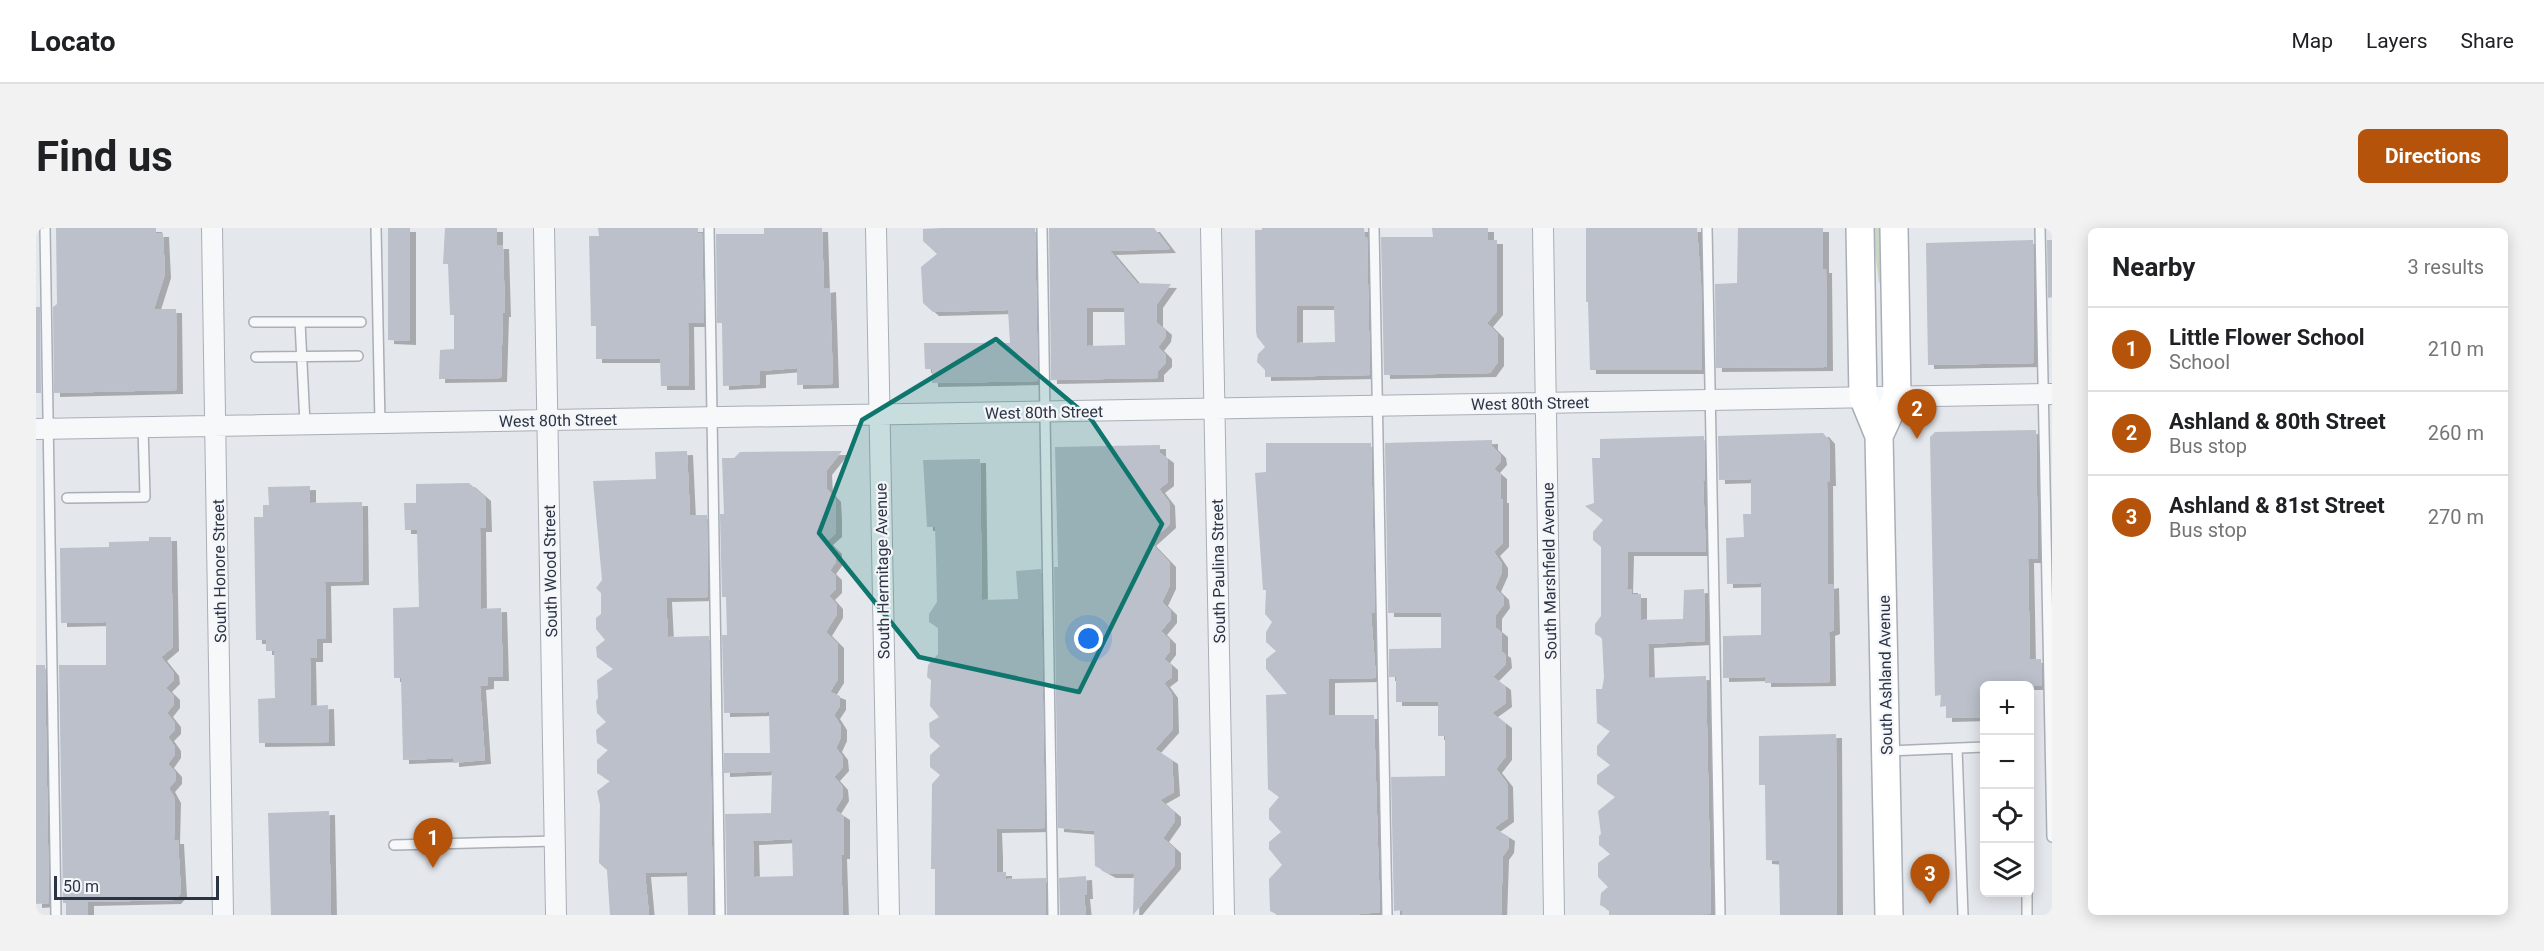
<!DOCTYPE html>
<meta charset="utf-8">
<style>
:root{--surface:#fff;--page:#f2f2f2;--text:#202124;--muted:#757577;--line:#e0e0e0;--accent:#b45309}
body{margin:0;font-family:Roboto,sans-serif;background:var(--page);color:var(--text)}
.controls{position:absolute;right:18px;bottom:18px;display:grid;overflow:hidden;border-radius:9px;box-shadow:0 3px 15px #0003}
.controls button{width:54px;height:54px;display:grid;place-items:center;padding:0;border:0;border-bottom:2px solid var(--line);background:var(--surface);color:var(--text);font:30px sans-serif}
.scale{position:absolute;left:18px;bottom:15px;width:165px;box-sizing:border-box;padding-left:6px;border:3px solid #2b3445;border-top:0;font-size:16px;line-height:21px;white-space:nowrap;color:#2b3445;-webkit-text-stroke:4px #f4f6f9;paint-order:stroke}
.you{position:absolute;left:1053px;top:411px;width:21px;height:21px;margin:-15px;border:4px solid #fff;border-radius:50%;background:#1a73e8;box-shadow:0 0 0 9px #1a73e833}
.badge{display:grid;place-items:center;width:39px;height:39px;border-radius:50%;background:var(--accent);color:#fff;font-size:20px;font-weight:700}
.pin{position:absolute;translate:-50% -50px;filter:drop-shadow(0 2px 3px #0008)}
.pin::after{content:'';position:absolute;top:32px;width:21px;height:18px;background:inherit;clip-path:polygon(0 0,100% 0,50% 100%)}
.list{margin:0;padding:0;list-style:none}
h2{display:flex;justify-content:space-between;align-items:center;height:78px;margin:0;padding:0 24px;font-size:26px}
h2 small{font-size:20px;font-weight:400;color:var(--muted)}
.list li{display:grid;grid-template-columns:39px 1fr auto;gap:18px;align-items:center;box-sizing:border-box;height:84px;padding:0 24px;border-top:2px solid var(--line)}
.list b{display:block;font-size:22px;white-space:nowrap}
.list p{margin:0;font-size:20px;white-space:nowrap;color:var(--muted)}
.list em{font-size:20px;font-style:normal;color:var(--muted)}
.icon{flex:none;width:33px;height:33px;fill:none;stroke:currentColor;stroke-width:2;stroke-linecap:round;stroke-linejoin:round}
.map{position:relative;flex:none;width:2016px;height:687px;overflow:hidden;border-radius:9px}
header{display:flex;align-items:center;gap:36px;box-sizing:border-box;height:84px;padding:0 30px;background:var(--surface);border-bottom:2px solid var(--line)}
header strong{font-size:28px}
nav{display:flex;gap:33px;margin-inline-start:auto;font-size:21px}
.intro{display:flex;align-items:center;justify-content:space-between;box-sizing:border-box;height:144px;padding:0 36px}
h1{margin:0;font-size:42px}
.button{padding:15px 27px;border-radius:9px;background:var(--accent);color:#fff;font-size:21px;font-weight:700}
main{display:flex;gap:36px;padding:0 36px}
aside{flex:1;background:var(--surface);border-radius:9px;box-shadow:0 3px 15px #0003}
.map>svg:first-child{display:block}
</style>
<header>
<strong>Locato</strong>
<nav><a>Map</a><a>Layers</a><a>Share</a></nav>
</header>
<div class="intro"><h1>Find us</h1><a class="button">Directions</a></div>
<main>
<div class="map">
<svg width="2016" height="687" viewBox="0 0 2016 687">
<defs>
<filter id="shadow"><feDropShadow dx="6" dy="4" stdDeviation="0" flood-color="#0004"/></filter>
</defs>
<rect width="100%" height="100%" fill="#e4e7ec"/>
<!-- green -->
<path fill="#c9d6c5" d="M 1836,0 L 1844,0 L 1845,55 L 1843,55 Z"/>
<!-- building -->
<path fill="#bbc0ca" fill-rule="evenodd" filter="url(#shadow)" d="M 20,0 L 120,0 L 120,5 L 127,5 L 129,46 L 118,81 L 140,81 L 141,162 L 18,165 L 17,79 L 21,76 Z
M 352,0 L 374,0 L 374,113 L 352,112 Z
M 409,0 L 461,0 L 461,17 L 467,17 L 469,85 L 467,85 L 465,150 L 403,151 L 404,122 L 418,121 L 418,87 L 414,87 L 412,36 L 407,36 Z
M 562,0 L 662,0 L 662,5 L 666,5 L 668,95 L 652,95 L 653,158 L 625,158 L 624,131 L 560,131 L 560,98 L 555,98 L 553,8 L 563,8 Z
M 728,0 L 786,0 L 788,61 L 794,60 L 797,156 L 761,157 L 761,140 L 724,143 L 724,156 L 687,158 L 686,95 L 681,95 L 680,6 L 728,6 Z
M 906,0 L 999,0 L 1002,153 L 896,155 L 896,141 L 889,141 L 888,115 L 974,115 L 972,82 L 897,84 L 887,75 L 885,39 L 901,26 L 887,13 L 887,1 Z
M 1013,0 L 1118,0 L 1134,21 L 1074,23 L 1101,55 L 1135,56 L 1121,76 L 1121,95 L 1130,103 L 1129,110 L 1122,119 L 1130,127 L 1130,135 L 1122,143 L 1122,150 L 1015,152 ZM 1051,80 L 1088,80 L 1089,117 L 1051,118 Z
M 1226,0 L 1328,0 L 1329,9 L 1331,9 L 1334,147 L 1229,149 L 1229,142 L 1221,134 L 1222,126 L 1229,119 L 1221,109 L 1220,103 L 1219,2 L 1226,2 ZM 1261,78 L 1298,78 L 1299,114 L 1261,115 Z
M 1396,0 L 1452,0 L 1452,12 L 1461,12 L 1461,83 L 1451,95 L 1462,106 L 1462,134 L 1454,145 L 1348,147 L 1345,9 L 1397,9 Z
M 1550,0 L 1661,0 L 1665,56 L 1666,142 L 1554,142 L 1552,74 L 1550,74 Z
M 1702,0 L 1787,0 L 1787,41 L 1790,41 L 1791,139 L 1680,140 L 1679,56 L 1701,55 Z
M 1997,12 L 1998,135 L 1892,137 L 1890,15 Z
M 2011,12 L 2016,12 L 2016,69 L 2012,70 Z
M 0,79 L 4,79 L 5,165 L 0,165 Z
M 2000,202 L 2002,331 L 1992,331 L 1994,431 L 2005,431 L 2006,458 L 1948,458 L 1948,489 L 1910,490 L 1910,478 L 1904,479 L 1905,467 L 1899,468 L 1894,209 L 1899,204 Z
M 1787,205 L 1793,212 L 1794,254 L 1791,254 L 1792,357 L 1797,356 L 1798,402 L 1793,404 L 1794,454 L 1729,455 L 1729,449 L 1687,450 L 1687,408 L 1725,407 L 1725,355 L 1691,356 L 1690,310 L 1708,309 L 1707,286 L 1715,286 L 1715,251 L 1683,252 L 1682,208 Z
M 1668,208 L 1669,253 L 1667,253 L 1670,324 L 1592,324 L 1591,361 L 1596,361 L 1596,366 L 1605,366 L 1605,392 L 1647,391 L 1648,362 L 1668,361 L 1669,413 L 1612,416 L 1613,450 L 1670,448 L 1675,686 L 1573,687 L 1573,682 L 1564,677 L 1565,665 L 1572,659 L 1562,649 L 1562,635 L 1574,626 L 1563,617 L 1563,608 L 1565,606 L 1562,583 L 1579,569 L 1561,556 L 1561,547 L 1574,537 L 1561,527 L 1561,518 L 1574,503 L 1561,495 L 1560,461 L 1566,461 L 1568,450 L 1566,410 L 1559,406 L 1559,396 L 1565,388 L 1565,319 L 1557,312 L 1557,304 L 1567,292 L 1549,278 L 1558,275 L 1556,230 L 1564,230 L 1564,211 Z
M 1456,212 L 1456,218 L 1464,226 L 1465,233 L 1458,241 L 1465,247 L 1465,271 L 1467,271 L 1467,315 L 1458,324 L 1466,336 L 1466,344 L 1459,360 L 1467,368 L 1468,376 L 1460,387 L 1460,400 L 1466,405 L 1466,424 L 1469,426 L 1470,436 L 1457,449 L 1469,458 L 1470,475 L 1456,485 L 1470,496 L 1470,528 L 1460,541 L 1471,555 L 1472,590 L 1458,600 L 1473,609 L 1472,621 L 1467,628 L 1465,687 L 1366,687 L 1366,682 L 1358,683 L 1355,549 L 1409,548 L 1409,508 L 1402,508 L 1402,474 L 1360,474 L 1360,449 L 1353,449 L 1353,421 L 1405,420 L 1405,385 L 1352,385 L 1349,215 Z
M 1230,215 L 1335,215 L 1339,385 L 1335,385 L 1340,450 L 1293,451 L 1293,487 L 1338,487 L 1344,684 L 1315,687 L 1242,687 L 1234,683 L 1233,651 L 1246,637 L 1233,621 L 1233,614 L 1245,604 L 1233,591 L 1233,581 L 1243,569 L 1232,561 L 1230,467 L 1251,466 L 1230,441 L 1230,431 L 1240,423 L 1230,414 L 1230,404 L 1236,394 L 1229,386 L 1230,362 L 1227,362 L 1219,245 L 1230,244 Z
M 1124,217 L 1124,225 L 1132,231 L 1132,254 L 1123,261 L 1133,274 L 1134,296 L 1114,314 L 1134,335 L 1134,357 L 1126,374 L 1135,383 L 1135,391 L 1125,403 L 1134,412 L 1134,423 L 1128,431 L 1136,438 L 1136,449 L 1128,455 L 1136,466 L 1137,501 L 1119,521 L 1136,532 L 1138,564 L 1124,572 L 1139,585 L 1139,593 L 1127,610 L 1139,621 L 1139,637 L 1097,687 L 1098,646 L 1074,646 L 1059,638 L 1058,603 L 1022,600 L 1018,339 L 1022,339 L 1019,219 Z
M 651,223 L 654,287 L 671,287 L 672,369 L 630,370 L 632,409 L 673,408 L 677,687 L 652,687 L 651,644 L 609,645 L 613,687 L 574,687 L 571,642 L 563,635 L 564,577 L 561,563 L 574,553 L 561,545 L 561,532 L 572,522 L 561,515 L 560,502 L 570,494 L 561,485 L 560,473 L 562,470 L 561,452 L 577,441 L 561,429 L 560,419 L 569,412 L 560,401 L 560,390 L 565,386 L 565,365 L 560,360 L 566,352 L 557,253 L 620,251 L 619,224 Z
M 806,223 L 790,243 L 791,261 L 799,270 L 800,288 L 800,305 L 791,313 L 800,322 L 800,334 L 794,342 L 800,348 L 800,361 L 793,368 L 801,377 L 801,386 L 790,404 L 802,416 L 802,451 L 794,464 L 804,468 L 804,478 L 798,487 L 805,498 L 805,509 L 800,520 L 806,528 L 807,539 L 798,549 L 806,558 L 807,569 L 799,582 L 808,588 L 808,627 L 805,627 L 807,687 L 691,687 L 689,586 L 735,585 L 736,543 L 688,545 L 688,525 L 734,525 L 733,484 L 688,485 L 686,407 L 691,407 L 690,369 L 686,369 L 684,286 L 688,286 L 686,230 L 698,230 L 704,224 ZM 756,611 L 757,648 L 718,649 L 717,613 Z
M 944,231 L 946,372 L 982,371 L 980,343 L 1005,341 L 1009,600 L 960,601 L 961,625 L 961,644 L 970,644 L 970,651 L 1010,650 L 1010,687 L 899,687 L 899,641 L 895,641 L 896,556 L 904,547 L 894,539 L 894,527 L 904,518 L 894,509 L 893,495 L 903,489 L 894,478 L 895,452 L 891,449 L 892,437 L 902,426 L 902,400 L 893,394 L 893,386 L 901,374 L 900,332 L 899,299 L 891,299 L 887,232 Z
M 433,255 L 449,269 L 450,300 L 444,300 L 445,381 L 465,380 L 467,449 L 452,449 L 452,457 L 444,458 L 449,532 L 417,535 L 417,530 L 367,532 L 365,450 L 358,450 L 357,380 L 383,379 L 381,302 L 369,302 L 368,275 L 380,275 L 380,256 Z
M 274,258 L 274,275 L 326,274 L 327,353 L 289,354 L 290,411 L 281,411 L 281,430 L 274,430 L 275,478 L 292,477 L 293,514 L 223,515 L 222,471 L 239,470 L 238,423 L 230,423 L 230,412 L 220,412 L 218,289 L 227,289 L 227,277 L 233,277 L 232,259 Z
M 113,309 L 135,309 L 137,419 L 125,429 L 137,444 L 138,452 L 130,460 L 138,468 L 138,476 L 131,485 L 139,495 L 139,502 L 132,509 L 139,519 L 139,526 L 132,536 L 140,545 L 140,552 L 133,560 L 139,571 L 138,612 L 142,612 L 145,665 L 139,672 L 52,674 L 52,687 L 30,687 L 30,675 L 27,675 L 23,437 L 70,437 L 70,394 L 25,395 L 24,320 L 73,319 L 73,314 L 113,313 Z
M 0,437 L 9,437 L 13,675 L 0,676 Z
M 1800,506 L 1801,687 L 1744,687 L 1743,633 L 1730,632 L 1729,557 L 1723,557 L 1723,508 Z
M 293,583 L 295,687 L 235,687 L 232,585 Z
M 1050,648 L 1051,667 L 1048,667 L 1050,687 L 1024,687 L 1023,650 Z"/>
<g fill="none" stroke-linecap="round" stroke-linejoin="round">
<!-- service casing -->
<g stroke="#a9aeb7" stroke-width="12">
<path id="service" d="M 9,0 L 20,687
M 340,0 L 344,195
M 673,0 L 684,687
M 1006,0 L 1017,687
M 1338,0 L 1351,687
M 1671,0 L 1684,687
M 2004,0 L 2016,609
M 218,94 L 325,94
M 264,94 L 269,196
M 220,129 L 322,128
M 31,270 L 109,269 L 107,199
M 1921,520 L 1927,687
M 1852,523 L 1948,519
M 358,617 L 519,613
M 1991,664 L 1991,687"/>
</g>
<!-- minor casing -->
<g stroke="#a9aeb7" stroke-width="22">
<path id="minor" d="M 176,0 L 187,687
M 508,0 L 520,687
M 840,0 L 853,687
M 1175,0 L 1188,687
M 1507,0 L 1518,687
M 0,201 L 2016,166"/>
</g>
<!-- secondary casing -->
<g stroke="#a9aeb7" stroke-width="30">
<path id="secondary" d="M 1824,0 L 1827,169 L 1843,208 L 1853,687
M 1843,208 L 1861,169 L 1858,0"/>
</g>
<!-- service -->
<use href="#service" stroke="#f7f8fa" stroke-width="9"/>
<!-- minor -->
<use href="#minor" stroke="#f7f8fa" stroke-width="20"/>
<!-- secondary -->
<use href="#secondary" stroke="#fff" stroke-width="27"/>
</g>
<!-- marked area -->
<path fill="#0f766e" fill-opacity="0.2" stroke="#0f766e" stroke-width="4.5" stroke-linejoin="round" d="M 960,111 L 1055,191 L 1126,296 L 1043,464 L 883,429 L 783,305 L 826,192 Z"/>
<g text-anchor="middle" stroke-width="4.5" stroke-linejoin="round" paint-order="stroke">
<!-- street labels -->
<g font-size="16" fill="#2b3445" stroke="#f4f6f9">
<text transform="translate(1494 175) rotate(-1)" y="6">West 80th Street</text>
<text transform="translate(1008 184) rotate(-1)" y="6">West 80th Street</text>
<text transform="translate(522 192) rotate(-1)" y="6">West 80th Street</text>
<text transform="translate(183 343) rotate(-91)" y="6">South Honore Street</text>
<text transform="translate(514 343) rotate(-91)" y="6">South Wood Street</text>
<text transform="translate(846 343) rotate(-91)" y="6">South Hermitage Avenue</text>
<text transform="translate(1182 343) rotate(-91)" y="6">South Paulina Street</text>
<text transform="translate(1513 343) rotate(-91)" y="6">South Marshfield Avenue</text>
<text transform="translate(1849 447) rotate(-91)" y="6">South Ashland Avenue</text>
</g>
</g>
</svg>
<div class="controls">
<button>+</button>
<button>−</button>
<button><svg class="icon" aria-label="locate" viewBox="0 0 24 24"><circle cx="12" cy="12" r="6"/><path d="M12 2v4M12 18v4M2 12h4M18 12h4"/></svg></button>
<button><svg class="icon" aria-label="layers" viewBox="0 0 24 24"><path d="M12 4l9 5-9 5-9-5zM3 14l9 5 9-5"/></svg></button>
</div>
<div class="scale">50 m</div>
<div class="you"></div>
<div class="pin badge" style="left:397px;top:640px">1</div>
<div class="pin badge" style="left:1881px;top:211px">2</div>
<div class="pin badge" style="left:1894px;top:676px">3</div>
</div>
<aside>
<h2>Nearby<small>3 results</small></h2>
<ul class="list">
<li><span class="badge">1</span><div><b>Little Flower School</b><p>School</p></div><em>210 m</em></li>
<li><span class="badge">2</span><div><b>Ashland &amp; 80th Street</b><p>Bus stop</p></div><em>260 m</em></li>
<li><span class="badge">3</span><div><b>Ashland &amp; 81st Street</b><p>Bus stop</p></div><em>270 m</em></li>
</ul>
</aside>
</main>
